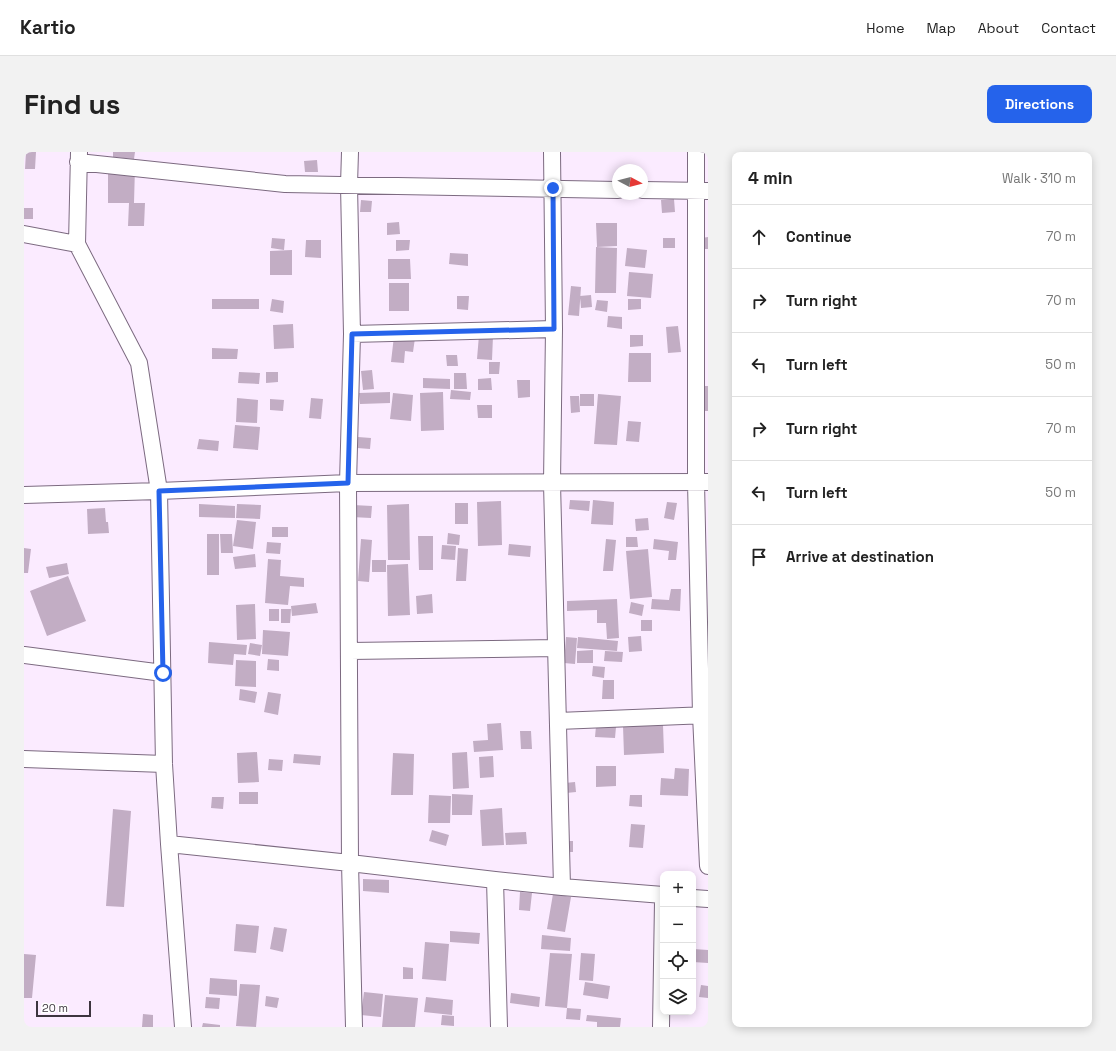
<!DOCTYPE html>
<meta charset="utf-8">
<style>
:root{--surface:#fff;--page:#f2f2f2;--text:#222;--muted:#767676;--line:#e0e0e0;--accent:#2563eb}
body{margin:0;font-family:"Space Grotesk",sans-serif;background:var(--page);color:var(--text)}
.controls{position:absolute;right:12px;bottom:12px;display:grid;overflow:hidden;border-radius:8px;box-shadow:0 2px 10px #0003}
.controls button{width:36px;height:36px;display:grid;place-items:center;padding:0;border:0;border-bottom:1px solid var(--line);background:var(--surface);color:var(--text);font:20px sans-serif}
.compass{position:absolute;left:588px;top:12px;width:36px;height:36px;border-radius:50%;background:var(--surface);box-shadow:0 2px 10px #0003;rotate:97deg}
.scale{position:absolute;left:12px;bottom:10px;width:55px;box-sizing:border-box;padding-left:4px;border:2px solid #3d353f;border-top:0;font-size:11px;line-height:14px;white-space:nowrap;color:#3d353f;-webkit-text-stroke:3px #fff;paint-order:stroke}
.stop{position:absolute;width:12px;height:12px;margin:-9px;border:3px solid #2563eb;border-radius:50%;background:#fff}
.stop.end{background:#2563eb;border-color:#fff;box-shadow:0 1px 4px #0008}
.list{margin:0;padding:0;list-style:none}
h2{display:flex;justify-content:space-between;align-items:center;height:52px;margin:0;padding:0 16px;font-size:17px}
h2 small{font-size:13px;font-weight:400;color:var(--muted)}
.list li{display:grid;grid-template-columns:26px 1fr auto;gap:12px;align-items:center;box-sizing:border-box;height:64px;padding:0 16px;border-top:1px solid var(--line)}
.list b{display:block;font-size:15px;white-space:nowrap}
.list em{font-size:13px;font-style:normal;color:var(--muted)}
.icon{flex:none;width:22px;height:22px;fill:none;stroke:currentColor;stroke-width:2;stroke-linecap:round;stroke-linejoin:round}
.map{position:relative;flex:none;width:684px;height:875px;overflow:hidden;border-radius:8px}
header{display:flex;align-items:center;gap:24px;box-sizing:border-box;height:56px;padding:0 20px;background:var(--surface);border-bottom:1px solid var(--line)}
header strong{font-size:19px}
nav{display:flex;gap:22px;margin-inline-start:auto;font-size:14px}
.intro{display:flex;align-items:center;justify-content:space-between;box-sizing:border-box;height:96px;padding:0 24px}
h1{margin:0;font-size:28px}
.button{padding:10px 18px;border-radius:8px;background:var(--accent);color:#fff;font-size:14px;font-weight:700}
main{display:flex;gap:24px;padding:0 24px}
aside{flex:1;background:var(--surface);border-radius:8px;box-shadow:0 2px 10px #0003}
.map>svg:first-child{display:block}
</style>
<header>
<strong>Kartio</strong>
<nav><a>Home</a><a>Map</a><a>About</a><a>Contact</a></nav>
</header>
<div class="intro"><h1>Find us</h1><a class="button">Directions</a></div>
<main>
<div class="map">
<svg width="684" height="875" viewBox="0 0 684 875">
<rect width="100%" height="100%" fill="#fbebff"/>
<!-- building -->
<path fill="#c2adc4" d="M 2,0 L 12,0 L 11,17 L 1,17 Z
M 89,0 L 111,0 L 110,7 L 89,5 Z
M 293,8 L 294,20 L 281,20 L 280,9 Z
M 84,14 L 111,15 L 110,51 L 121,51 L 120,74 L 104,74 L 105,51 L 84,51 Z
M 650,47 L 651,60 L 638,61 L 637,48 Z
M 337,48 L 348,49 L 347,60 L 336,60 Z
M 0,56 L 9,56 L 9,67 L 0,67 Z
M 375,70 L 376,82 L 363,83 L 363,71 Z
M 572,71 L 593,71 L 593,94 L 573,95 Z
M 684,85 L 684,97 L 679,97 L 678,86 Z
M 248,86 L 261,87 L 260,98 L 247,96 Z
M 639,86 L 651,86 L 651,96 L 639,96 Z
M 282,88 L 297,88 L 297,106 L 281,105 Z
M 372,88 L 386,88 L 385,98 L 372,99 Z
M 572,95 L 593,96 L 592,141 L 571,141 Z
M 603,96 L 623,98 L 621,116 L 601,114 Z
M 268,98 L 268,123 L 246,123 L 246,99 Z
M 426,101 L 444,102 L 444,114 L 425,112 Z
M 364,107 L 386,107 L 387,127 L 364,127 Z
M 605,120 L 629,122 L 627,146 L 603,144 Z
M 365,131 L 385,131 L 385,159 L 365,159 Z
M 547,134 L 557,135 L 555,164 L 544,163 Z
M 567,143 L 568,155 L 557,156 L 556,144 Z
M 433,144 L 445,144 L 444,158 L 433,157 Z
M 188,147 L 235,147 L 235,157 L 188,157 Z
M 248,147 L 260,149 L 259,161 L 246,159 Z
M 604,147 L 617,147 L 617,157 L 604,158 Z
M 573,148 L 584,149 L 583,160 L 571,158 Z
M 584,164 L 598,165 L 598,177 L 583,175 Z
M 269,172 L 270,196 L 250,197 L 249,173 Z
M 654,174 L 657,200 L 644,201 L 642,175 Z
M 455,183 L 469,184 L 468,208 L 453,207 Z
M 606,183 L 619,183 L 619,194 L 606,195 Z
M 370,184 L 391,186 L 389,200 L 381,199 L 380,211 L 367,210 Z
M 188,196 L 214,197 L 213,207 L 188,207 Z
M 605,201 L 627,201 L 627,230 L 604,230 Z
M 422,203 L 433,203 L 434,214 L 423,214 Z
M 465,210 L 476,210 L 475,222 L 465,222 Z
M 348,218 L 350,237 L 339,238 L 337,219 Z
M 215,220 L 236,221 L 235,232 L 214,231 Z
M 242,220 L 254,220 L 254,230 L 242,231 Z
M 430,221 L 442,221 L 443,237 L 430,237 Z
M 399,226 L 426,227 L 426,237 L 399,236 Z
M 467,226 L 468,238 L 454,238 L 454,227 Z
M 493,228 L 506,228 L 506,245 L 494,246 Z
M 680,234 L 684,234 L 684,259 L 678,259 Z
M 427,238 L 447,240 L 446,248 L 426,247 Z
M 366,240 L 366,251 L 336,252 L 335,241 Z
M 419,240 L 420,278 L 397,279 L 396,241 Z
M 369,241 L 389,243 L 387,269 L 366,267 Z
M 556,242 L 570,242 L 570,254 L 556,254 Z
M 574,242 L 597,244 L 593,293 L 570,292 Z
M 546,244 L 555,244 L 556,260 L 547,261 Z
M 213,246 L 234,248 L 233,271 L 212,270 Z
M 287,246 L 299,247 L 297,267 L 285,266 Z
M 246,247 L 260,248 L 259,259 L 246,258 Z
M 453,253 L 468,253 L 468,266 L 454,266 Z
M 604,269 L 617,270 L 615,290 L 602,289 Z
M 211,273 L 236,275 L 234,298 L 209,296 Z
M 334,285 L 347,286 L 346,297 L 333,296 Z
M 175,287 L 195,289 L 194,299 L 173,297 Z
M 546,348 L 566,349 L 565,359 L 545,357 Z
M 569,348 L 590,350 L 589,373 L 567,372 Z
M 477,349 L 478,393 L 454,394 L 453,350 Z
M 643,350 L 653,351 L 650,368 L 640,366 Z
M 431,351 L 444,351 L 444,372 L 431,372 Z
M 175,352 L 211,354 L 211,366 L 175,365 Z
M 213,352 L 237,353 L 236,367 L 212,366 Z
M 385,352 L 386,408 L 364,408 L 363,353 Z
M 329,353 L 348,354 L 347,366 L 328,365 Z
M 81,356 L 82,370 L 84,370 L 85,381 L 64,382 L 63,357 Z
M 624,366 L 625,378 L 612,379 L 611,367 Z
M 213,368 L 232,370 L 229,397 L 209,394 Z
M 248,375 L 264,375 L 264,385 L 248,385 Z
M 424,381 L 436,383 L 435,393 L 423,392 Z
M 183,382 L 195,382 L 195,423 L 183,423 Z
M 196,382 L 208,382 L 209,401 L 197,401 Z
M 394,384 L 409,384 L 409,418 L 395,418 Z
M 602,385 L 613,385 L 614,395 L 602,395 Z
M 337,387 L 348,388 L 345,430 L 334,429 Z
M 582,387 L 592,388 L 589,419 L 579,419 Z
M 630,387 L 654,390 L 652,408 L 644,408 L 645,399 L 629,397 Z
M 243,390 L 257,391 L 256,402 L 242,401 Z
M 485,392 L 507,394 L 506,405 L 484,403 Z
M 418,393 L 432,394 L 431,408 L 417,407 Z
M 0,396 L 7,397 L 4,421 L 0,421 Z
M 434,396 L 444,397 L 442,429 L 432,429 Z
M 624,397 L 628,445 L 606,447 L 602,399 Z
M 231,402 L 232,415 L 211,417 L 209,405 Z
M 244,407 L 257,408 L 256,424 L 280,426 L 280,435 L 266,434 L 264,453 L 241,451 Z
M 348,408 L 362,408 L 362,420 L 348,420 Z
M 43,411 L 45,422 L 25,426 L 22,415 Z
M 384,412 L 386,463 L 364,464 L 363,413 Z
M 44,424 L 62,469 L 23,484 L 6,439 Z
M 647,437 L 657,437 L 656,459 L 627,457 L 628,447 L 645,448 Z
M 408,442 L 409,461 L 393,462 L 392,444 Z
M 593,447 L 595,486 L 583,487 L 582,471 L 573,471 L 573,458 L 543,459 L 543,449 Z
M 607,450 L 620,453 L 618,464 L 605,461 Z
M 292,451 L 294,461 L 268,464 L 267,454 Z
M 231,452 L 232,487 L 213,488 L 212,453 Z
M 245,457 L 255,457 L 255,469 L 245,469 Z
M 257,457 L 267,457 L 266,471 L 257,471 Z
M 617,468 L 628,468 L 628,479 L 617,479 Z
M 239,478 L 266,480 L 264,504 L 238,502 Z
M 617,484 L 618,499 L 605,500 L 604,485 Z
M 542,485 L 553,486 L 551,512 L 540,511 Z
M 554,485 L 594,489 L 593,499 L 553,496 Z
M 185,490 L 223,493 L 222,503 L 210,502 L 209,513 L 184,511 Z
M 226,491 L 238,493 L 236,504 L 224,502 Z
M 569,498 L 569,511 L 553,511 L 553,499 Z
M 581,499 L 599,500 L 598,510 L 580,509 Z
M 244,507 L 255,508 L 255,519 L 243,518 Z
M 212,508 L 232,509 L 232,535 L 211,534 Z
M 569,514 L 581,515 L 580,526 L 568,524 Z
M 579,528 L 590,528 L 590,547 L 578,547 Z
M 216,537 L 233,540 L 231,551 L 215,548 Z
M 244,540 L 257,542 L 254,563 L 240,560 Z
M 477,571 L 479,598 L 450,600 L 449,589 L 464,588 L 463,572 Z
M 639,573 L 640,601 L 600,603 L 599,574 Z
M 572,574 L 592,575 L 591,586 L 571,585 Z
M 496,579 L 507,579 L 508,597 L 497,597 Z
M 233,600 L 235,630 L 214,631 L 213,601 Z
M 443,600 L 445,636 L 429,637 L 428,601 Z
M 369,601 L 390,602 L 389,643 L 367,643 Z
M 270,602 L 297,604 L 296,613 L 269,611 Z
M 469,604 L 470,625 L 456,626 L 455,605 Z
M 245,607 L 259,608 L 258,619 L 244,618 Z
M 572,614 L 592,614 L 592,634 L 572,635 Z
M 651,616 L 665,617 L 664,644 L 636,643 L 637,626 L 650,627 Z
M 551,630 L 552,640 L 542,641 L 541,631 Z
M 215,640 L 234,640 L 234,652 L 215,652 Z
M 428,642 L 449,643 L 448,663 L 428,663 Z
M 405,643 L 427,644 L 426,671 L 404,671 Z
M 606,643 L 618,643 L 618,655 L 605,654 Z
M 188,645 L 200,645 L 199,657 L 187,656 Z
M 478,656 L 480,693 L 458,694 L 456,658 Z
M 89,657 L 107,659 L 100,755 L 82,754 Z
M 607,672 L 621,673 L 619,696 L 605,695 Z
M 408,678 L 425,683 L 422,694 L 405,689 Z
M 502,680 L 503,692 L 482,693 L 481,681 Z
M 537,689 L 549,689 L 549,700 L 537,700 Z
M 339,727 L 365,728 L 365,741 L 339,739 Z
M 496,740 L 508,741 L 506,759 L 495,758 Z
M 529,742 L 547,745 L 541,780 L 523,777 Z
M 212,772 L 235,774 L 232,801 L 210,799 Z
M 250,775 L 263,777 L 259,800 L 246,797 Z
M 426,779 L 456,781 L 455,792 L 426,790 Z
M 518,783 L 547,786 L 546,799 L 517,797 Z
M 401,790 L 425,792 L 422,829 L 398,827 Z
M 669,797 L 684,798 L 684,811 L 669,810 Z
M 526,801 L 548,802 L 543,856 L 521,854 Z
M 557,801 L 571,802 L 569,829 L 555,828 Z
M 0,802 L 12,803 L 8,846 L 0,846 Z
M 379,815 L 389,816 L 389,827 L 379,827 Z
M 186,826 L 213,828 L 213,844 L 185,842 Z
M 561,830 L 586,834 L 584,847 L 559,843 Z
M 216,832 L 236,833 L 232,875 L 212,874 Z
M 677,833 L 684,834 L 684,846 L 675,845 Z
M 340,840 L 359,842 L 357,865 L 337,863 Z
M 487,841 L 516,845 L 515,855 L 486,851 Z
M 361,843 L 394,846 L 391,875 L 358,875 Z
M 242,844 L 255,846 L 253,856 L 241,854 Z
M 182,845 L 196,846 L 195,857 L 181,856 Z
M 402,845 L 429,848 L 428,863 L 400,860 Z
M 543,856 L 557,857 L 556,868 L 542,867 Z
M 119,862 L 129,863 L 129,875 L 118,875 Z
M 418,863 L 430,864 L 430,874 L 417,873 Z
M 563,863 L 597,866 L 596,875 L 573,875 L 573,870 L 562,869 Z
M 179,871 L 196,873 L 196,875 L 178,875 Z"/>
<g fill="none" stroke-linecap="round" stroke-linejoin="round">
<!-- minor casing -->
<g stroke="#7c6a80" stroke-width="18">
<path id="minor" d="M 55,0 L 53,92 L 115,211 L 135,339 L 140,612 L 145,692 L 159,875
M 326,0 L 325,33 L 328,182 L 324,331 L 326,711 L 330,875
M 528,0 L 530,177 L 528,331 L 538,735
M 672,0 L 672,330 L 677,563 L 684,714
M 54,10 L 261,32 L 594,38
M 618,38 L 684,39
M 0,82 L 53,92
M 328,182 L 530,177
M 0,343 L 135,339 L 324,331 L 684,330
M 326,499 L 532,496
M 0,503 L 139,521
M 534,569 L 684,563
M 0,607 L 140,612
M 145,692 L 326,711 L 471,728 L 538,735 L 639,743
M 471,728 L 475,875
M 669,746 L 684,747
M 637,875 L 639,750"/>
</g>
<!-- minor -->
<use href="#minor" stroke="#fff" stroke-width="16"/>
</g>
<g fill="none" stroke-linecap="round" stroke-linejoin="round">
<!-- route -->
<path stroke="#2563eb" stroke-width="5" d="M 139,521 L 135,339 L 324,331 L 328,182 L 530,177 L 529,36"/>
</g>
</svg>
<div class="controls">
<button>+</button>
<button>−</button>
<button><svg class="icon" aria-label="locate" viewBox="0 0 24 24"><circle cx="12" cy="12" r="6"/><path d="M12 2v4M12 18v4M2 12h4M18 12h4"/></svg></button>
<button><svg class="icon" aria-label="layers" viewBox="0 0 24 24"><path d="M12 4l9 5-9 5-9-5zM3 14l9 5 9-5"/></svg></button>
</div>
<svg class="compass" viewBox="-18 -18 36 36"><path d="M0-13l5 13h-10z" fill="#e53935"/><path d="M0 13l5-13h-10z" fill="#767676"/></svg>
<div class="scale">20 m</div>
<div class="stop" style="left:139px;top:521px"></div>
<div class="stop end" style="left:529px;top:36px"></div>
</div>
<aside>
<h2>4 min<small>Walk · 310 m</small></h2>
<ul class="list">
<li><svg class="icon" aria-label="ahead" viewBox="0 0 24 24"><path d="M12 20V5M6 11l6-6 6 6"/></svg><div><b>Continue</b></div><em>70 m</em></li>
<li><svg class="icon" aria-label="right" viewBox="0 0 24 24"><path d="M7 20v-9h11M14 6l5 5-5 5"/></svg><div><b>Turn right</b></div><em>70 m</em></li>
<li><svg class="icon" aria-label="left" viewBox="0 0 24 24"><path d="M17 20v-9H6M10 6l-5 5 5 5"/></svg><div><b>Turn left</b></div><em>50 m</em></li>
<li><svg class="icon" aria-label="right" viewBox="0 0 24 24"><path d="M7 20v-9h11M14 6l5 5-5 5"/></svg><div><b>Turn right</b></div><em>70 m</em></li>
<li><svg class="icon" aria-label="left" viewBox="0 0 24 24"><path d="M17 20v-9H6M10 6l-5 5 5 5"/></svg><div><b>Turn left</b></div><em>50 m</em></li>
<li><svg class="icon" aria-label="arrive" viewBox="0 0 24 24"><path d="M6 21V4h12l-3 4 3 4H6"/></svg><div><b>Arrive at destination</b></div></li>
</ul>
</aside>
</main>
